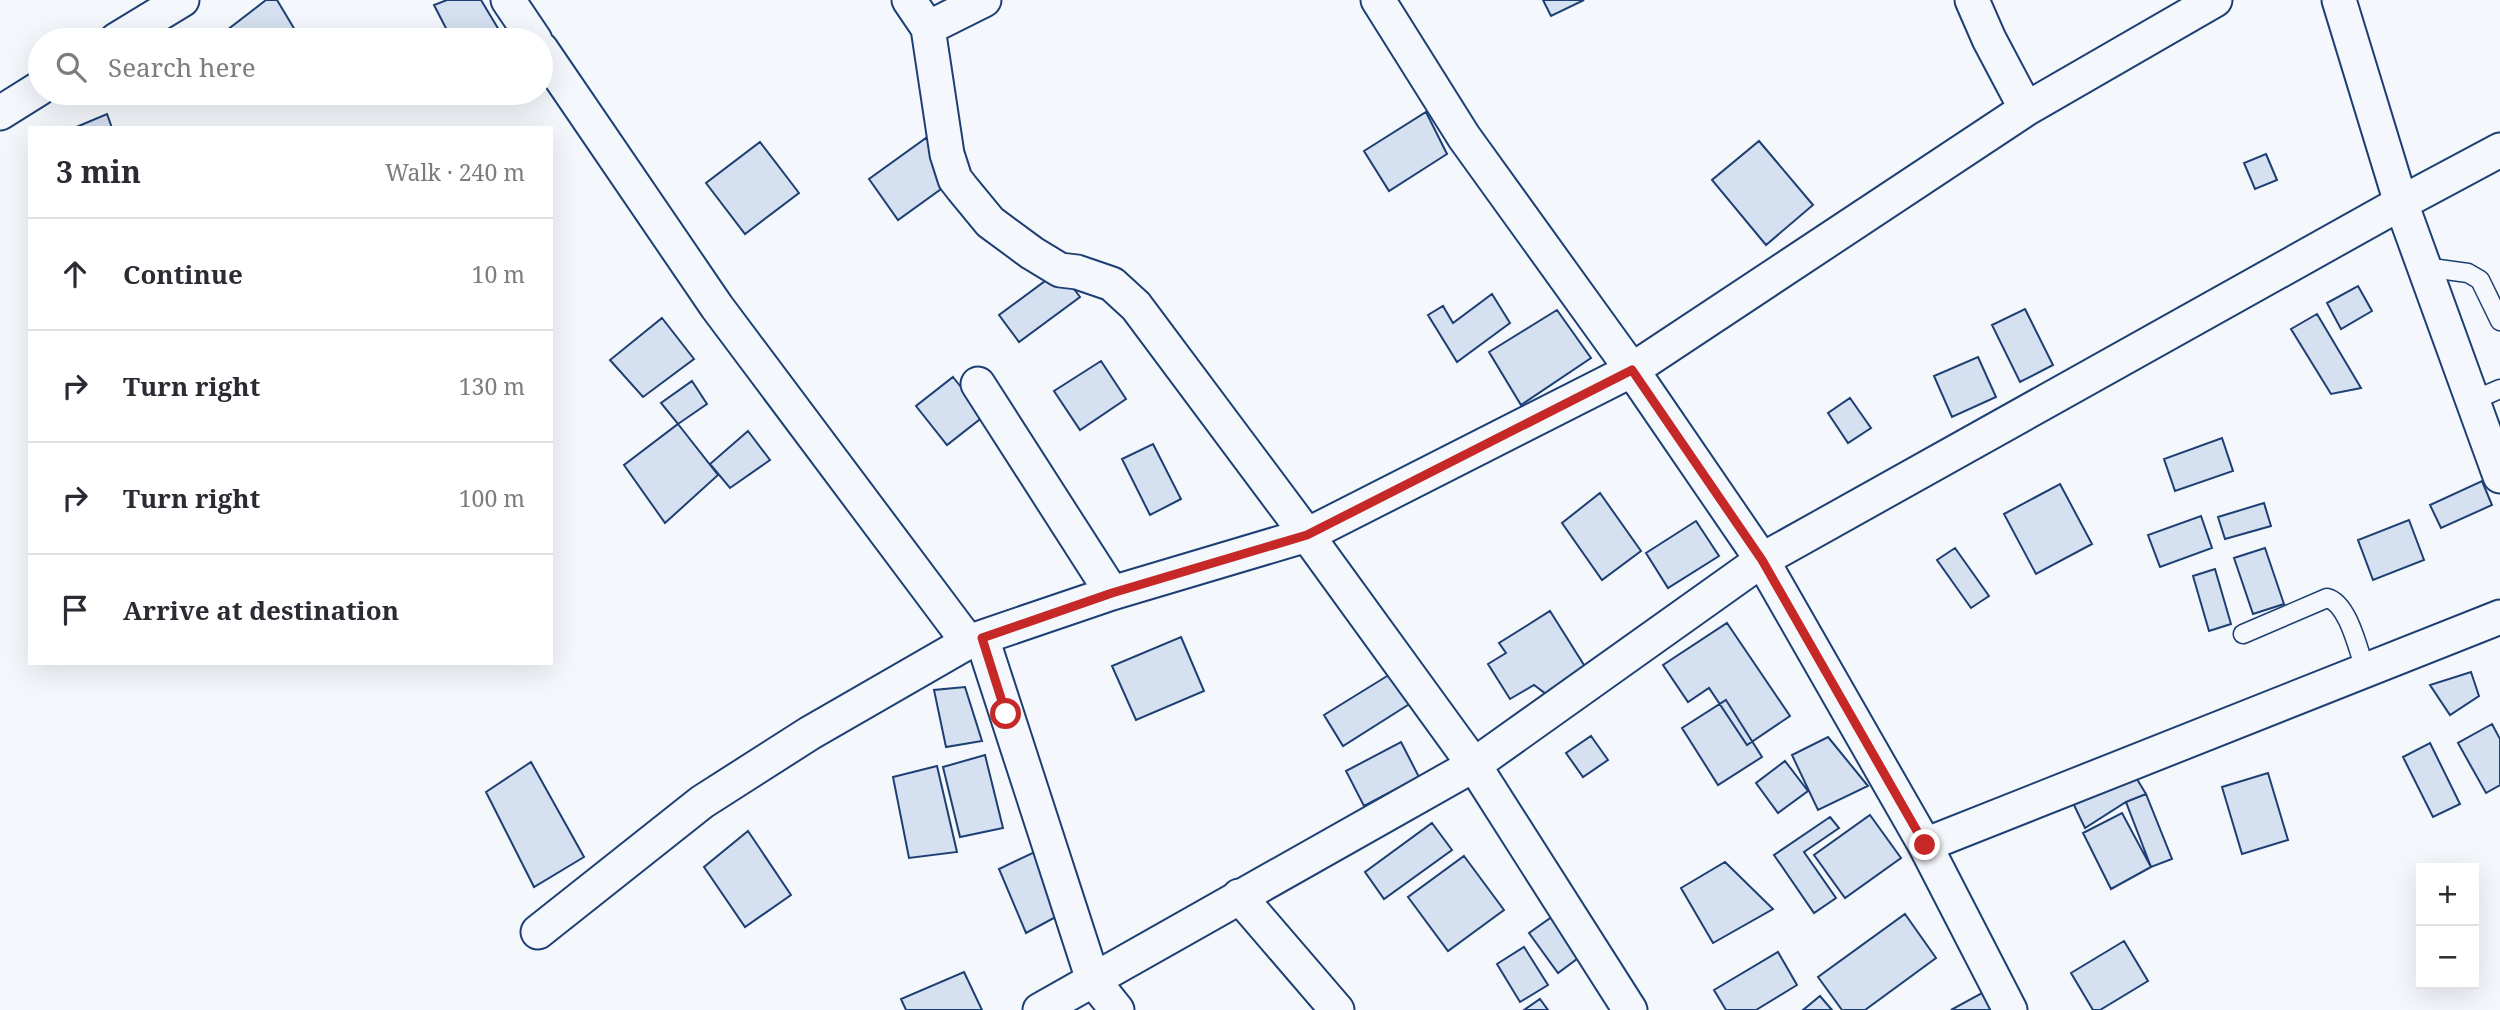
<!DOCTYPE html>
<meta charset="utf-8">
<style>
:root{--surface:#fff;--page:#f7f7f7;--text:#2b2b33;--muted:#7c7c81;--line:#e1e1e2}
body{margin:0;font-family:"Noto Serif",serif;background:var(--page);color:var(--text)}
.controls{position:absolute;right:21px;bottom:21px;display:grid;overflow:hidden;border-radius:0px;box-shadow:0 7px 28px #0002}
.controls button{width:63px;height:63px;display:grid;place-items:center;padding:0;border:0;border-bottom:2px solid var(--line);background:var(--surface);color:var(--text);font:35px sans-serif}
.stop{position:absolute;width:21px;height:21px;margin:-16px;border:5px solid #c62828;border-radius:50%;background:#fff}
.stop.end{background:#c62828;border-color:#fff;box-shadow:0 2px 7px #0008}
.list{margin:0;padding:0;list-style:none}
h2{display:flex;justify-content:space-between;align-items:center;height:91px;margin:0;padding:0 28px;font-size:30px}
h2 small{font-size:23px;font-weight:400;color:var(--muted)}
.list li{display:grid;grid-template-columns:46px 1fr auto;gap:21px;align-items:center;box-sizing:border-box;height:112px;padding:0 28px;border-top:2px solid var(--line)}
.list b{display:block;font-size:26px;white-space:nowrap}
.list em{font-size:23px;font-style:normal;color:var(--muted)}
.icon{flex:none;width:38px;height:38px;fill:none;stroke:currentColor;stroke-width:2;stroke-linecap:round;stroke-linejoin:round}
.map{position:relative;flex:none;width:2500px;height:1010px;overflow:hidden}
.search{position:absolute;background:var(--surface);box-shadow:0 7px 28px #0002;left:28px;top:28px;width:525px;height:77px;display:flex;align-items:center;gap:18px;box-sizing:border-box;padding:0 24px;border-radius:38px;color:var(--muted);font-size:26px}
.panel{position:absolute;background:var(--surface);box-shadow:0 7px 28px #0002;left:28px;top:126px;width:525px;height:539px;border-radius:0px}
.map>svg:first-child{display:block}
</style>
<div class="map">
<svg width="2500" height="1010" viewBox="0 0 2500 1010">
<rect width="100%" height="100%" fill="#f4f7fb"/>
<!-- building -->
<path fill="#d5e0f0" stroke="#1d3f73" stroke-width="2" d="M 266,0 L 277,0 L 301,40 L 220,40 L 218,37 Z
M 447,0 L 481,0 L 505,40 L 452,40 L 434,5 Z
M 1543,0 L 1584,0 L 1551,16 Z
M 1426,112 L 1447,154 L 1389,191 L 1364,151 Z
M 107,114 L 112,128 L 74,128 Z
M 926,138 L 955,179 L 898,220 L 869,179 Z
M 1759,141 L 1813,205 L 1766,245 L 1712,180 Z
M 760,142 L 799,193 L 745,234 L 706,183 Z
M 2266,154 L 2277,180 L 2255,189 L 2244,163 Z
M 1060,270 L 1080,297 L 1019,342 L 999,315 Z
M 2358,286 L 2372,311 L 2341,329 L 2327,303 Z
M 1492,294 L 1510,323 L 1457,362 L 1428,315 L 1443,306 L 1453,323 Z
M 2025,309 L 2053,365 L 2020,382 L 1992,325 Z
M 1557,310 L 1591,358 L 1521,405 L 1489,352 Z
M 2317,314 L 2361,388 L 2331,394 L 2291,329 Z
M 662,318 L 694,359 L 643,397 L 610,360 Z
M 1978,357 L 1996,397 L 1952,417 L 1934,376 Z
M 1101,361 L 1126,399 L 1080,430 L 1054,391 Z
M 953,377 L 984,416 L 947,445 L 916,406 Z
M 692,381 L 707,404 L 678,424 L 661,403 Z
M 1850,398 L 1871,428 L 1848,443 L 1828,413 Z
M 678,424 L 718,475 L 665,523 L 624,465 Z
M 748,431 L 770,460 L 730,488 L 710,464 Z
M 2222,438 L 2233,471 L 2175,491 L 2164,459 Z
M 1153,444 L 1181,499 L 1150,515 L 1122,459 Z
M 2482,481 L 2492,505 L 2441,528 L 2430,505 Z
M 2060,484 L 2092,544 L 2036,574 L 2004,514 Z
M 1600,493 L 1641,551 L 1602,580 L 1562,523 Z
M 2264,503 L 2271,526 L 2225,539 L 2218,517 Z
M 2201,516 L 2212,548 L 2160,567 L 2148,535 Z
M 2409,520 L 2424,560 L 2373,580 L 2358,540 Z
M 1696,521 L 1719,556 L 1668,588 L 1646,553 Z
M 1955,548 L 1989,596 L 1971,608 L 1937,560 Z
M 2265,548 L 2284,604 L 2253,614 L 2234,558 Z
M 2215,569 L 2231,624 L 2209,631 L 2193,576 Z
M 1550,611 L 1589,673 L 1550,697 L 1534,685 L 1510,699 L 1488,664 L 1506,653 L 1499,643 Z
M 1727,623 L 1790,716 L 1747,745 L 1709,688 L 1688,702 L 1663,665 Z
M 1181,637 L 1204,691 L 1136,720 L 1112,666 Z
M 2471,672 L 2479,696 L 2450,715 L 2430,685 Z
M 1392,673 L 1411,703 L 1343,746 L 1324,715 Z
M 965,687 L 982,741 L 946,747 L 934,690 Z
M 1726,700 L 1762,757 L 1718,785 L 1682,728 Z
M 2492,724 L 2500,739 L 2500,785 L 2486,793 L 2458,743 Z
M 1591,736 L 1608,760 L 1583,777 L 1566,753 Z
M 1828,737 L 1868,786 L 1818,810 L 1792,755 Z
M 1401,742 L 1419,777 L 1364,806 L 1346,771 Z
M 2430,743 L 2460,804 L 2433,817 L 2403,757 Z
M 985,755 L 1003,828 L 960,837 L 943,767 Z
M 1785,761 L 1808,791 L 1778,813 L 1756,783 Z
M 531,762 L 584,857 L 534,887 L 486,792 Z
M 937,766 L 957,852 L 909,858 L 893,777 Z
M 2132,771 L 2146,794 L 2126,802 L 2085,828 L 2073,803 Z
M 2268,773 L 2288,840 L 2242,854 L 2222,787 Z
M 2146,794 L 2172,859 L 2151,867 L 2126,802 Z
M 2122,813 L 2151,867 L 2111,889 L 2083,833 Z
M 1870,815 L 1901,858 L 1845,898 L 1814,855 Z
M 1830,817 L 1839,828 L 1804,852 L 1836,898 L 1814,913 L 1774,855 Z
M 1432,823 L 1452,850 L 1384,899 L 1365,872 Z
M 748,831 L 791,895 L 745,927 L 704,867 Z
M 1041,849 L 1065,912 L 1026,933 L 999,869 Z
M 1464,856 L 1504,910 L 1448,951 L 1408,897 Z
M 1725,862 L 1773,909 L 1713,943 L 1681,888 Z
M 1556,914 L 1585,953 L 1558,973 L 1529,933 Z
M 1905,914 L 1936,958 L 1865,1010 L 1842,1010 L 1818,977 Z
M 2124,941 L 2148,981 L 2100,1010 L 2093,1010 L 2071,973 Z
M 1524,947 L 1548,985 L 1520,1002 L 1497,964 Z
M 1778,952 L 1797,985 L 1756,1010 L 1726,1010 L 1714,990 Z
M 964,972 L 982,1010 L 906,1010 L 901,999 Z
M 1991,988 L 2003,1010 L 1951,1010 Z
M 1820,996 L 1832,1010 L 1803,1010 Z
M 1540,999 L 1548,1010 L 1524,1010 Z"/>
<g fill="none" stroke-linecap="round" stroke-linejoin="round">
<!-- service casing -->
<g stroke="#1d3f73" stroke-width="21">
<path id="service" d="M 2424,267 L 2468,273 L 2480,280 L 2500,321
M 2472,401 L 2500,389
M 2243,634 L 2327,598 C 2348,603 2358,649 2365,669"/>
</g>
<!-- minor casing -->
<g stroke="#1d3f73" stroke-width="37">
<path id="minor" d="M 508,0 L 535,40
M 909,0 L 928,28 L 947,154 L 955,179 L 962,188 L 990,222 L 1032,253 L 1060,270 L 1077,272 L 1112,284 L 1136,306 L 1307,535 L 1474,765 L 1630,1010
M 1378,0 L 1464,137 L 1632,370 L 1762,560 L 1925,845 L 2010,1010
M 1972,0 L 1989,39 L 2026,109
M 2339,0 L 2401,203 L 2500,476
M 928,28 L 984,0
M 116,40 L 182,0
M 541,49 L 717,307 L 968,642
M 0,113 L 40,88
M 978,384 L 1112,593
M 982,638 L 1093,980 L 1117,1010
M 1925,845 L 2500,617
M 1239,896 L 1337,1010
M 538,932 L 702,802 L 810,733 L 968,642 L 1112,593 L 1307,535 L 1632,370 L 2026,109 L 2215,0
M 1040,1010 L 1474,765 L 1762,560 L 2401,203 L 2500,150"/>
</g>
<!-- service -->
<use href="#service" stroke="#f4f7fb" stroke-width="18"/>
<!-- minor -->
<use href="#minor" stroke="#f4f7fb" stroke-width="33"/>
</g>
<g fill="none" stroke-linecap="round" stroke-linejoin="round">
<!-- route -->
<path stroke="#c62828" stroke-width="9" d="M 1006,714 L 982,638 L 1112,593 L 1307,535 L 1632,370 L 1762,560 L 1925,845"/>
</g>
</svg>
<div class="controls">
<button>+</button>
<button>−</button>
</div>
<div class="stop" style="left:1006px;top:714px"></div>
<div class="stop end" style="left:1925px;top:845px"></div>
<div class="search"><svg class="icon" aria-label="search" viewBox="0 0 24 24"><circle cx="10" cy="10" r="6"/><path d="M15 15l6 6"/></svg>Search here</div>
<section class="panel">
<h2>3 min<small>Walk · 240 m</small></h2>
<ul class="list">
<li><svg class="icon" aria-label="ahead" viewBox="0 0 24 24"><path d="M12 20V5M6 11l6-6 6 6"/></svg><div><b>Continue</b></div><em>10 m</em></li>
<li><svg class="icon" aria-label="right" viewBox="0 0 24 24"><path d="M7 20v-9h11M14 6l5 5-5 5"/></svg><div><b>Turn right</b></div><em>130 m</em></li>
<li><svg class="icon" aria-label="right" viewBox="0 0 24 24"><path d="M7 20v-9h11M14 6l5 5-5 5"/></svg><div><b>Turn right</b></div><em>100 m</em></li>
<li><svg class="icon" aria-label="arrive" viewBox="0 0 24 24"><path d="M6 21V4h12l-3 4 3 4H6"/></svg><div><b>Arrive at destination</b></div></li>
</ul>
</section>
</div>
